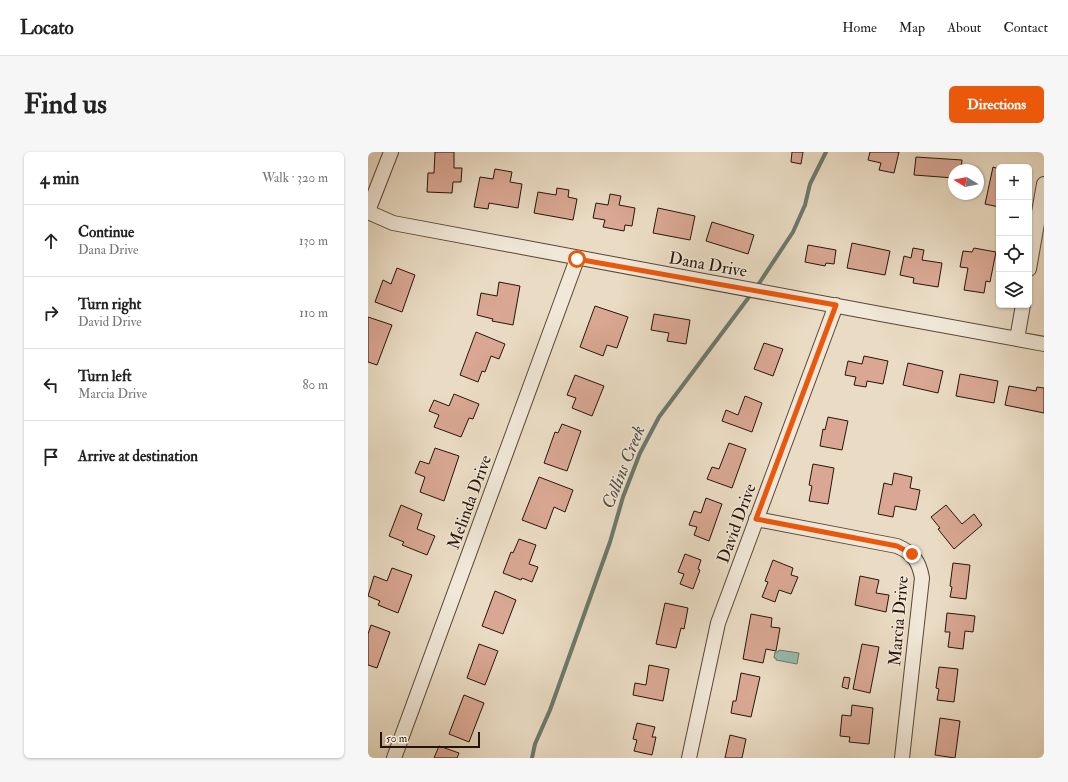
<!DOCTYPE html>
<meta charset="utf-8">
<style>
:root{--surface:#fff;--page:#f6f6f6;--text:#222;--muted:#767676;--line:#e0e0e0;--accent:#ea580c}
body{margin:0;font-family:"IM FELL Double Pica",serif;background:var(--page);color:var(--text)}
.controls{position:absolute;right:12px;top:12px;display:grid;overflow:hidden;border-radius:6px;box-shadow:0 1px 3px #0004}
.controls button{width:36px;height:36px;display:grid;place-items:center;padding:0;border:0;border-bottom:1px solid var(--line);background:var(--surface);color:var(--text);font:20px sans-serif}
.compass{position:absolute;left:580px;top:12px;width:36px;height:36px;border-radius:50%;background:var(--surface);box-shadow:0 1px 3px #0004;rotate:280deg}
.scale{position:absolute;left:12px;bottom:10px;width:100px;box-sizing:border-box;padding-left:4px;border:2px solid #271408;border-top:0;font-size:11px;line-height:14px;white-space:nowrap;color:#271408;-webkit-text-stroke:3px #f1e8d9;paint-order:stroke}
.stop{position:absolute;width:12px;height:12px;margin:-9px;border:3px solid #ea580c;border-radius:50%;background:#fff}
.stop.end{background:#ea580c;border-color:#fff;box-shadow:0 1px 4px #0008}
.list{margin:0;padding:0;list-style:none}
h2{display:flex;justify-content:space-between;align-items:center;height:52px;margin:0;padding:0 16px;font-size:17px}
h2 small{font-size:13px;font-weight:400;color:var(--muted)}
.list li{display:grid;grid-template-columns:26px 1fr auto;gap:12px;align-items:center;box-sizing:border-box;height:72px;padding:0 16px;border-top:1px solid var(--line)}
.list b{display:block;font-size:15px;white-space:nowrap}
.list p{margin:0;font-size:13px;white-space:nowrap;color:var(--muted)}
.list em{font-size:13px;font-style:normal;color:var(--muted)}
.icon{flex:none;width:22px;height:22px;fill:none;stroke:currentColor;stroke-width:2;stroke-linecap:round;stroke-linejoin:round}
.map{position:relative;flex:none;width:676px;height:606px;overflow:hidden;border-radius:6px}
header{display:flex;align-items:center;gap:24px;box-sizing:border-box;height:56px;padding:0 20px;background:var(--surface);border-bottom:1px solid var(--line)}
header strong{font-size:19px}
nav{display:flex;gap:22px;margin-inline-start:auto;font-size:14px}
.intro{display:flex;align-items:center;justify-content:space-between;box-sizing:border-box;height:96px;padding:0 24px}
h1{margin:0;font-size:28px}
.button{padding:10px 18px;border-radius:6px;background:var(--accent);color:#fff;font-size:14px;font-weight:700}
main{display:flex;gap:24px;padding:0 24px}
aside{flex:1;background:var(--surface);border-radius:6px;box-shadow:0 1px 3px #0004}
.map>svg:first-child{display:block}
</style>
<header>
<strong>Locato</strong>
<nav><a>Home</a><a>Map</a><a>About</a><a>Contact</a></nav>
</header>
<div class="intro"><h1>Find us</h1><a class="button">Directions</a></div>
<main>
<aside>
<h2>4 min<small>Walk · 320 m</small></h2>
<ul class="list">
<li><svg class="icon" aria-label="ahead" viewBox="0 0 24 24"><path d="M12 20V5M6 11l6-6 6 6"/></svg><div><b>Continue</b><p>Dana Drive</p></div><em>130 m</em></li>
<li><svg class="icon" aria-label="right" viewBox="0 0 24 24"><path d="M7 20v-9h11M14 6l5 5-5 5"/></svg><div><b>Turn right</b><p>David Drive</p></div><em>110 m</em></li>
<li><svg class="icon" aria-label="left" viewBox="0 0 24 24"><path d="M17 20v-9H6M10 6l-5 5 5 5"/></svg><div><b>Turn left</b><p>Marcia Drive</p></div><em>80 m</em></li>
<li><svg class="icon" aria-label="arrive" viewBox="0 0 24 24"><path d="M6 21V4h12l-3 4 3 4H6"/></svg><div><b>Arrive at destination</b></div></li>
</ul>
</aside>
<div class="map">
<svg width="676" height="606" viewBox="0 0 676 606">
<rect width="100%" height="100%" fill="#eadcc4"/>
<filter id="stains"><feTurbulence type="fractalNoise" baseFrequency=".005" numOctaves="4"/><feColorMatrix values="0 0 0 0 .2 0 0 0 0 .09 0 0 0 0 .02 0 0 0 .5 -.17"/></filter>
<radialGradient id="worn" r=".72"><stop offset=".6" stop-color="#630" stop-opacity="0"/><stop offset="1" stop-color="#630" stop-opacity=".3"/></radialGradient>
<!-- water -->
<path fill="#98bcaf" stroke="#6b796c" d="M 411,498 L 431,501 L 429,512 L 408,508 L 408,506 L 406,506 L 407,500 L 410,500 Z"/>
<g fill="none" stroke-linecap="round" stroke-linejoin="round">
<!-- stream -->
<path stroke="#6b796c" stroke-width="4" d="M 388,136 L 425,80 L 437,53 L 442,32 L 458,0
M 164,606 L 167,592 L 182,558 L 242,390 L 255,345 L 272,301 L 291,265 L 384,141"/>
</g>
<!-- building -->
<path fill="#d9a793" stroke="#271408" d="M 67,0 L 86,0 L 86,16 L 94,16 L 93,30 L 85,30 L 84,41 L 59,40 L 60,21 L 66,21 Z
M 424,0 L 435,0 L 433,12 L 423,10 Z
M 502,0 L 531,0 L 526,21 L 511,18 L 513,11 L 500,8 Z
M 548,5 L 594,8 L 593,18 L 586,18 L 586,26 L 546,23 Z
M 625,15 L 631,17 L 631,55 L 617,52 Z
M 127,17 L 144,20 L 142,30 L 154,32 L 150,56 L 121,51 L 120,57 L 106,55 L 112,25 L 125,27 Z
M 189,36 L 201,38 L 200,45 L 209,47 L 205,68 L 166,61 L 170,40 L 188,43 Z
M 242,42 L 253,44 L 251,53 L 267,56 L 264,74 L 257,73 L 256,79 L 235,75 L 237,68 L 225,66 L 228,51 L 240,53 Z
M 290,56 L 327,64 L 322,88 L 285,81 Z
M 344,70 L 386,83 L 380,102 L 338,89 Z
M 484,91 L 522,99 L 517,123 L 479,116 Z
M 440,93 L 468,98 L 466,112 L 458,111 L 457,114 L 437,110 Z
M 545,96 L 556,98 L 554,108 L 574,111 L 570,135 L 545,131 L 546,126 L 532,123 L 536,104 L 543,106 Z
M 606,96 L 628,100 L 622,130 L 618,129 L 616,141 L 596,138 L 600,116 L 592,115 L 595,99 L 604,100 Z
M 29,116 L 47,123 L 34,160 L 7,150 L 15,128 L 23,132 Z
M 131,130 L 152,134 L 145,173 L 124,169 L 125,167 L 109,163 L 113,141 L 129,144 Z
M 227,154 L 260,165 L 249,196 L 239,193 L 235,204 L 212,195 Z
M 286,162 L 322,168 L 318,192 L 299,189 L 301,181 L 283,178 Z
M 0,165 L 24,173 L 9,213 L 0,210 Z
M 108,180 L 137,192 L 131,207 L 123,204 L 117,220 L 114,219 L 110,230 L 92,223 Z
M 396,191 L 415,197 L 405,224 L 386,217 Z
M 496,204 L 520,209 L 515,232 L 499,229 L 498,235 L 486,233 L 488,225 L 477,223 L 480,209 L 494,212 Z
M 540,211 L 575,219 L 570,241 L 535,233 Z
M 592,222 L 630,229 L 626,251 L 588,244 Z
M 207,223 L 236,234 L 224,264 L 204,256 L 208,246 L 199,243 Z
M 641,234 L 668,239 L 669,235 L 676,236 L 676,261 L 637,253 Z
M 86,242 L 111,252 L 105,267 L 101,266 L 93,285 L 66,275 L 71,263 L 61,259 L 66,248 L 81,254 Z
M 377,244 L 394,251 L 384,280 L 354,269 L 358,258 L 370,263 Z
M 460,265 L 480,269 L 474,298 L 452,294 L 455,277 L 457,278 Z
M 194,272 L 213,279 L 199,319 L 176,311 L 187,280 L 190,281 Z
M 361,291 L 378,297 L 364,336 L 339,327 L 344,315 L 351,317 Z
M 67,296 L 91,304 L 76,349 L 52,340 L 57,325 L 47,321 L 52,309 L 61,312 Z
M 445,312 L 466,316 L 460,352 L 441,349 L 444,334 L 441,333 Z
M 526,321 L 544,325 L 542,336 L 552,338 L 548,358 L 527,354 L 525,365 L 510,362 L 516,331 L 524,333 Z
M 171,325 L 205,338 L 197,360 L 186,355 L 178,377 L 154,368 Z
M 338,346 L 354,352 L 341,389 L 326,383 L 329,375 L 321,373 L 326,359 L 333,361 Z
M 33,353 L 54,362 L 49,377 L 67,384 L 59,403 L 34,393 L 36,390 L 21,384 Z
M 578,353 L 594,372 L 606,362 L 614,373 L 586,397 L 570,377 L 572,376 L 563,365 Z
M 151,387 L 168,393 L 161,412 L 170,415 L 164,430 L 154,426 L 153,428 L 135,421 L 143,400 L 145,401 Z
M 317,402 L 333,408 L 330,417 L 332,418 L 325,437 L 312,432 L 316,422 L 310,420 Z
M 405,408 L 425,416 L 423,423 L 430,425 L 423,442 L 411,438 L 407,450 L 394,445 L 400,430 L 397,429 Z
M 585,411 L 602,413 L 598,447 L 582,445 L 584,435 L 582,434 Z
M 24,416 L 44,423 L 30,461 L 10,453 L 12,449 L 0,444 L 6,424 L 19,429 Z
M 492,424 L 511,428 L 508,441 L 521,443 L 518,460 L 487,453 Z
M 127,439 L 148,448 L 135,482 L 114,474 Z
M 297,451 L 320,456 L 316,477 L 313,476 L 308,496 L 288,492 Z
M 579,461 L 607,464 L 605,480 L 597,479 L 595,497 L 580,495 L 582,480 L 577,480 Z
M 383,462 L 404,466 L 403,475 L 412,476 L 408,499 L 398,497 L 395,511 L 375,507 Z
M 3,473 L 22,480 L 9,516 L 0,513 L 0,482 Z
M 111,492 L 130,499 L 117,533 L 99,526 Z
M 494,492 L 511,495 L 502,541 L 485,537 Z
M 281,513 L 301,517 L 295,549 L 265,543 L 267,531 L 278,533 Z
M 571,515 L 590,517 L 586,550 L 569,548 L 571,537 L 568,536 Z
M 373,521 L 392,525 L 383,565 L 363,561 L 365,549 L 368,549 Z
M 476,525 L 482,526 L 480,537 L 474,535 Z
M 96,543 L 116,551 L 101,590 L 81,582 Z
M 484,553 L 505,556 L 501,592 L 481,590 L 482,585 L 472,584 L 474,563 L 483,564 Z
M 572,566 L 592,569 L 587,606 L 567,603 Z
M 269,571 L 287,575 L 284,585 L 288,585 L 284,603 L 266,599 L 269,588 L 265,587 Z
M 362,583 L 378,587 L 374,606 L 357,606 Z
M 71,594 L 91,601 L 89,606 L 66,606 Z"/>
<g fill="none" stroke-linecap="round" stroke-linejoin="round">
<!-- minor casing -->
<g stroke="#584637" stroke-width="16">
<path id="minor" d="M 0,59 L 23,0
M 0,60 L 25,71 C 242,113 459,152 676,192
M 661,117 L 676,32
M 649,187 L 655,153
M 388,367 L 529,394 C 545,401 551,409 554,426 L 534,606
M 26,606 L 209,107
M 321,606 L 350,471 L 468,153"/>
</g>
<!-- minor -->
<use href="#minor" stroke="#f1e8d9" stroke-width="14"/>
</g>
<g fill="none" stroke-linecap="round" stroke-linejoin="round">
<!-- route -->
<path stroke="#ea580c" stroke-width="5" d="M 209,107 L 468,153 L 388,367 L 529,394 L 544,402"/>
</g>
<g text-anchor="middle" stroke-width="3" stroke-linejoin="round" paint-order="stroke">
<!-- street labels -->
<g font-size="17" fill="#271408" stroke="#f1e8d9">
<text transform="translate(340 112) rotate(10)" y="6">Dana Drive</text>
<text transform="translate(101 350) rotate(-70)" y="6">Melinda Drive</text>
<text transform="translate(368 371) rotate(-70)" y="6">David Drive</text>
<text transform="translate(530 469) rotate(-85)" y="6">Marcia Drive</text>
</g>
<!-- water labels -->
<g font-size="18" font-style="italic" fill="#4f4f42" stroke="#f1e8d9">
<text transform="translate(255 315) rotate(-68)" y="6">Collins Creek</text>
</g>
</g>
<rect width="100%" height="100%" filter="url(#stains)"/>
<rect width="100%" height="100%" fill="url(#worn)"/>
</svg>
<div class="controls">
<button>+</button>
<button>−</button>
<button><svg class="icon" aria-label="locate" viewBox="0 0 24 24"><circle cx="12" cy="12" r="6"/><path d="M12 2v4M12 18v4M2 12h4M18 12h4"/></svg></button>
<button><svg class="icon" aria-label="layers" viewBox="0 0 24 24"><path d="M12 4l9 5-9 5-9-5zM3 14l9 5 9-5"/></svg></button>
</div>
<svg class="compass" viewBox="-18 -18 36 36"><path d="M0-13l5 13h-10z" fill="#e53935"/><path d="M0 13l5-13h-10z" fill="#767676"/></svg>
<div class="scale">50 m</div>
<div class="stop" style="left:209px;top:107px"></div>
<div class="stop end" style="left:544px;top:402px"></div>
</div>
</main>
